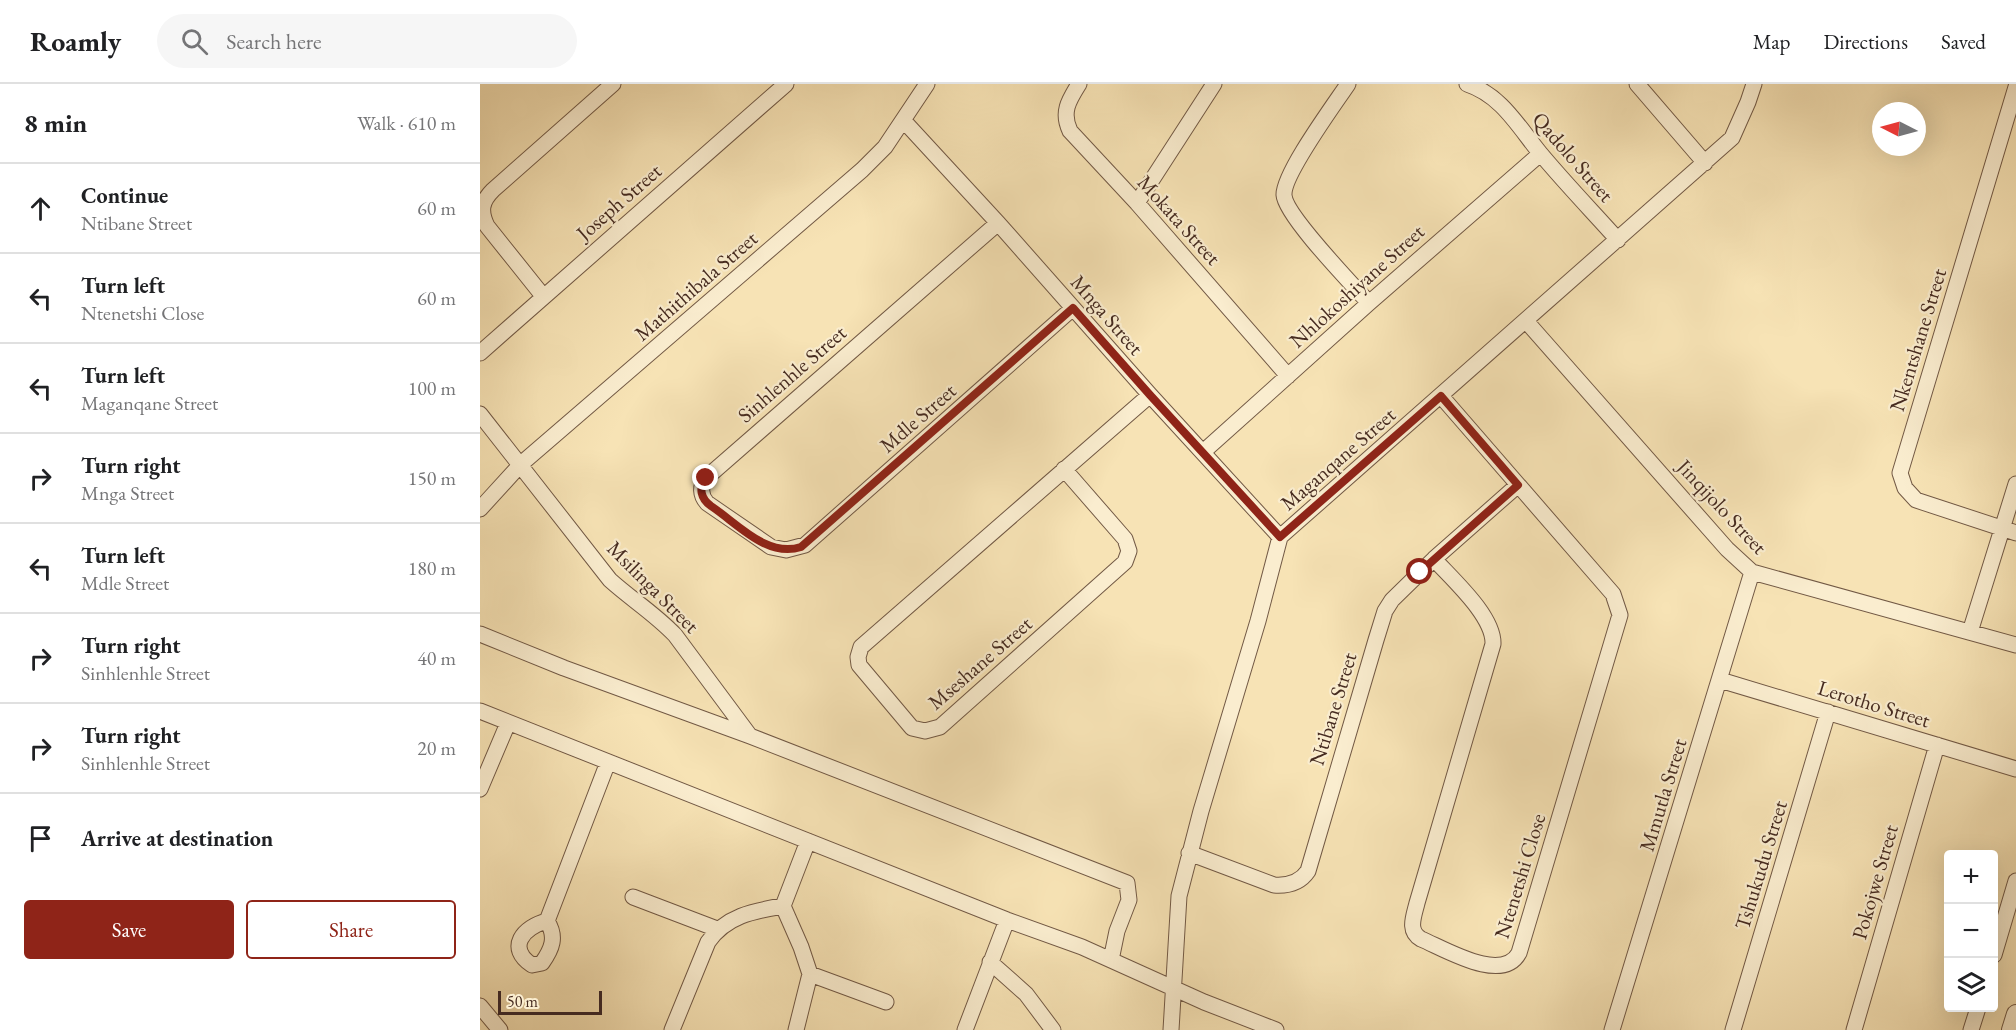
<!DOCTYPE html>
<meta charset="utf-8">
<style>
:root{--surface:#fff;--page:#f6f6f6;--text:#202124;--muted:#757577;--line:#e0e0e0;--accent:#8f2418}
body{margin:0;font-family:"EB Garamond",serif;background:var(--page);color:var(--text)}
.controls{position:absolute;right:18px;bottom:18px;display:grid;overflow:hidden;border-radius:6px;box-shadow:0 6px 24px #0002}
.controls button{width:54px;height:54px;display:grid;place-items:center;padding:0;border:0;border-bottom:2px solid var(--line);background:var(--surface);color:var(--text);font:30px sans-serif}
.compass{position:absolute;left:1392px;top:18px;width:54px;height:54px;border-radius:50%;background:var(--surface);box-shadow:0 6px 24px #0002;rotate:276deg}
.scale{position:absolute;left:18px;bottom:15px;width:104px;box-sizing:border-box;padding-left:6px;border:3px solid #462b20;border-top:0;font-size:16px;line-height:21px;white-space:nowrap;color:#462b20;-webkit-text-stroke:4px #faedcf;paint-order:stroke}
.stop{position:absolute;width:18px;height:18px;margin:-14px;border:4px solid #8f2418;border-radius:50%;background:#fff}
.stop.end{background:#8f2418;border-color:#fff;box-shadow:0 2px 6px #0008}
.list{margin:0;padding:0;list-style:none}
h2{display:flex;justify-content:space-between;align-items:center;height:78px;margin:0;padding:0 24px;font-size:26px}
h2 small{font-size:20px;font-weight:400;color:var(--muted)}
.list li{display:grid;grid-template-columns:39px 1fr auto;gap:18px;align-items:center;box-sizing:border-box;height:90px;padding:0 24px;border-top:2px solid var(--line)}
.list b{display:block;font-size:22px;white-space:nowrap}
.list p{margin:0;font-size:20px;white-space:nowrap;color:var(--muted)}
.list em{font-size:20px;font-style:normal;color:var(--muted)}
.actions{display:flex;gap:12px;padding:18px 24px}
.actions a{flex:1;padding:14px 0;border:2px solid var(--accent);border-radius:6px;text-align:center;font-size:21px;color:var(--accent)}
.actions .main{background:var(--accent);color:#fff}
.icon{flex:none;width:33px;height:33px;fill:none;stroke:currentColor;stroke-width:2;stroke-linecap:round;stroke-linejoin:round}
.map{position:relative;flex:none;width:1536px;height:946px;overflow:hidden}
header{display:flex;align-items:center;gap:36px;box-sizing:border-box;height:84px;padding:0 30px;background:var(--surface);border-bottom:2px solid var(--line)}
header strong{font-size:28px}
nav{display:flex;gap:33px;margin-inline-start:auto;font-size:21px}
.search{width:420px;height:54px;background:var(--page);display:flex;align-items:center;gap:15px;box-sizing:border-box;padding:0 21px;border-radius:33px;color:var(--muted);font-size:22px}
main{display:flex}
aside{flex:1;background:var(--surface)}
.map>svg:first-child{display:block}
</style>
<header>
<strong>Roamly</strong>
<div class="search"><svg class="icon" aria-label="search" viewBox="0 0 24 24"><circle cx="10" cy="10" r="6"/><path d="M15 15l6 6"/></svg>Search here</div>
<nav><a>Map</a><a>Directions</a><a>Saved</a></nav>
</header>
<main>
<aside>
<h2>8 min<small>Walk · 610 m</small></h2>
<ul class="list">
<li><svg class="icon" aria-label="ahead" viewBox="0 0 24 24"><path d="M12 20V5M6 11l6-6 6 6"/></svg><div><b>Continue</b><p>Ntibane Street</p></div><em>60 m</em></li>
<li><svg class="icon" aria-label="left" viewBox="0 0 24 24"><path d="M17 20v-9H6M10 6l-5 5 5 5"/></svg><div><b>Turn left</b><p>Ntenetshi Close</p></div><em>60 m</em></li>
<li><svg class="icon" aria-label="left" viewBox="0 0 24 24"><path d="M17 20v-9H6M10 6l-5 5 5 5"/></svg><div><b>Turn left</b><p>Maganqane Street</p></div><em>100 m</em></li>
<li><svg class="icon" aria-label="right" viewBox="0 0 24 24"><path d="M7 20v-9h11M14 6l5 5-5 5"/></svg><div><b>Turn right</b><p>Mnga Street</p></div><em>150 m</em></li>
<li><svg class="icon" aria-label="left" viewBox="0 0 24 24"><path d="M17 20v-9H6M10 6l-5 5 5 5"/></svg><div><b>Turn left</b><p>Mdle Street</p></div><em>180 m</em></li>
<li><svg class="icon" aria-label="right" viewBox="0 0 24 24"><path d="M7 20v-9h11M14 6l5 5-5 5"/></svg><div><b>Turn right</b><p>Sinhlenhle Street</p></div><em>40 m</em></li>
<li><svg class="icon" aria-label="right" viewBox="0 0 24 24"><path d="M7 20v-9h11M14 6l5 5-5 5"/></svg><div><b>Turn right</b><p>Sinhlenhle Street</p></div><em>20 m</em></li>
<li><svg class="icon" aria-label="arrive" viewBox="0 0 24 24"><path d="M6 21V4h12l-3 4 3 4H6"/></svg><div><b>Arrive at destination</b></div></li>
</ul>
<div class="actions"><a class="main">Save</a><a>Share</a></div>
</aside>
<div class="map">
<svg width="1536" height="946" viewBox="0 0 1536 946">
<rect width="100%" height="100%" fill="#f7e3b5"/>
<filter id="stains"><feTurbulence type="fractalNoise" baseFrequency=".00333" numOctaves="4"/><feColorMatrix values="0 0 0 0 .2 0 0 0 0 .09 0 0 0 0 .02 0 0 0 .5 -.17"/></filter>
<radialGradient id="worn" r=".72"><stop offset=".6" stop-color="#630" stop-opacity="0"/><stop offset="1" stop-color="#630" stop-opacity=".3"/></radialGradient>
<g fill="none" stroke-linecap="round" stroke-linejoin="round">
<!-- minor casing -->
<g stroke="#725945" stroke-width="17">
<path id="minor" d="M 599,0 C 589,16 581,28 590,47 L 657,119 L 808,292
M 868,0 C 854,21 803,90 804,111 C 805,131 872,200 889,219
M 987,0 C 1021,11 1038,42 1060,69 C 1085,99 1112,127 1138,156
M 1157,0 L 1225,79
M 1536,3 L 1420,389 L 1425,404 L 1436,416 L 1536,449
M 423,36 L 518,139 L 670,311 L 800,453
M 657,119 L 734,0
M 518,139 L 226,394 C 220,402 220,411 227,419 L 291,463 L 306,466 L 325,461 L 593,224
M 63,212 L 7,142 C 0,127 1,118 13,106 L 133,0
M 1046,237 L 1247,465 L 1272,488 L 1536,561
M 0,269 L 306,0
M 0,330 L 130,496 C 151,515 175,530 195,551 L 270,652
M 723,368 L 889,219 L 1060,70
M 584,385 L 645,455 L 649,467 L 645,478 L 460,643 L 445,647 L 432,644 L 379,581 L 378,573 L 381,563 L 670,311
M 0,425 L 41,380 L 382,86 L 405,63 L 447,0
M 954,475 C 972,495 1014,532 1013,560 L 937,819 C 934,832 927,847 941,855 C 965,865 1022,900 1039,869 L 1140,531 L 1133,510 L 961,312
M 1490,548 L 1536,400
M 0,550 L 84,584 L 270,652 L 647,799 L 649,816 L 637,847 L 631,876
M 1240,596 L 1536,685
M 0,627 L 527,836 L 602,863 L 724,918 L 796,946
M 0,705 L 28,639
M 709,769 L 794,801 C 808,802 820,799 828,787 L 896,556 L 905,527 L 912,516 L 954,475 L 1038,401
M 153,813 L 237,845
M 67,837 C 43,843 26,864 52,881 L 62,879 C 72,865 77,853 67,837 L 128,678
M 1514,871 L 1536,797
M 510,878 L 546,910 L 573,946
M 330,890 L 406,918
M 0,922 L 20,946
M 192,946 L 228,858 C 246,832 273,827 303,822
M 316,946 L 330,890 L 321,863 L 303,822 L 328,757
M 485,946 L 527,836
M 691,946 L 699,812 L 721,727 L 778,537 L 800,453 L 1252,54 L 1268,18 L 1274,0
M 1132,946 L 1272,488
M 1253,946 L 1348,628
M 1374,946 L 1457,661
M 1491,946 L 1498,924"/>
</g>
<!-- tertiary casing -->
<g stroke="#725945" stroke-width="20">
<path id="tertiary" d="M 1531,946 L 1536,930"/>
</g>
<!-- minor -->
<use href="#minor" stroke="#faedcf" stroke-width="15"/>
<!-- tertiary -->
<use href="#tertiary" stroke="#faedcf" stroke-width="18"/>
</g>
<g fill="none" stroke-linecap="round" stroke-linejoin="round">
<!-- route -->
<path stroke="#8f2418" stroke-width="8" d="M 226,394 C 218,404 221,415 231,422 C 258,440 287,474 321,463 L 593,224 L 670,311 L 800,453 L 961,312 L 1038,401 L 940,488"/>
</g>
<g text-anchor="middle" stroke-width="4.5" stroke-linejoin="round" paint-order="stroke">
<!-- street labels -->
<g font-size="21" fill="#462b20" stroke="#faedcf">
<text transform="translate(1093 73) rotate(49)" y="7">Qadolo Street</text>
<text transform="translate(139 118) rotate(-41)" y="7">Joseph Street</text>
<text transform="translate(699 136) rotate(48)" y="7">Mokata Street</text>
<text transform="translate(216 202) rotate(-41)" y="7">Mathithibala Street</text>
<text transform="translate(877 202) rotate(-42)" y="7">Nhlokoshiyane Street</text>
<text transform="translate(627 231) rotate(49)" y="7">Mnga Street</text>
<text transform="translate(1438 256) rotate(-73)" y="7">Nkentshane Street</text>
<text transform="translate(312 290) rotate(-41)" y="7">Sinhlenhle Street</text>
<text transform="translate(438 334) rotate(-41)" y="7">Mdle Street</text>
<text transform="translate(858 375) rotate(-41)" y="7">Maganqane Street</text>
<text transform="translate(1242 423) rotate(47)" y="7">Jinqijolo Street</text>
<text transform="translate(173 503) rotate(45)" y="7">Msilinga Street</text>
<text transform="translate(500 579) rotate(-41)" y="7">Mseshane Street</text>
<text transform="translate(1394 620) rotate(17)" y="7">Lerotho Street</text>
<text transform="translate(853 625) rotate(-73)" y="7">Ntibane Street</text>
<text transform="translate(1183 711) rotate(-73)" y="7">Mmutla Street</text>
<text transform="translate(1281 781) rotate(-73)" y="7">Tshukudu Street</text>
<text transform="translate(1040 792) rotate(-73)" y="7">Ntenetshi Close</text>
<text transform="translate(1395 798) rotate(-74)" y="7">Pokojwe Street</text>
</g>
</g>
<rect width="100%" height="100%" filter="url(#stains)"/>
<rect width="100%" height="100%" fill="url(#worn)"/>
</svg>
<div class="controls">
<button>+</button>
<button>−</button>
<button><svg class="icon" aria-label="layers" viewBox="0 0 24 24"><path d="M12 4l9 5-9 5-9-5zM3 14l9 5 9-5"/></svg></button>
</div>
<svg class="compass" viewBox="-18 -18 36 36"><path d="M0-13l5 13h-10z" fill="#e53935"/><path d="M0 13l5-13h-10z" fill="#757577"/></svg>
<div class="scale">50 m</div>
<div class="stop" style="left:940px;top:488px"></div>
<div class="stop end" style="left:226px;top:394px"></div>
</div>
</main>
